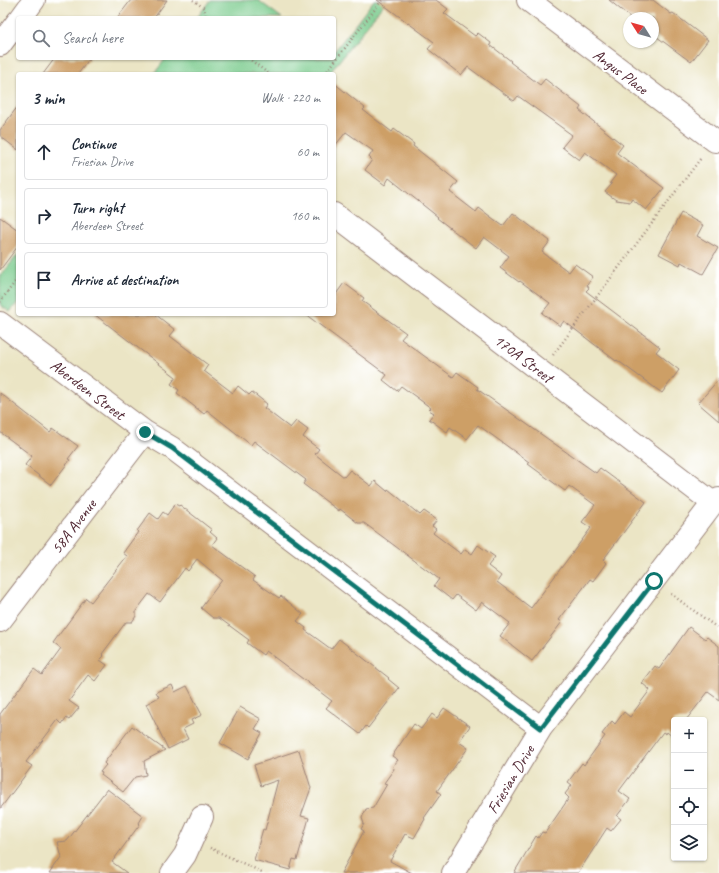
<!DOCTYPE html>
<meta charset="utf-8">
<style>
:root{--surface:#fff;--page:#f2f2f3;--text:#1f2937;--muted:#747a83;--line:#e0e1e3}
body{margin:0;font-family:Caveat,sans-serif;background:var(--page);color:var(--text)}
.controls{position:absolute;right:12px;bottom:12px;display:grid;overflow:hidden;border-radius:4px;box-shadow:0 1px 3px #0004}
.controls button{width:36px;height:36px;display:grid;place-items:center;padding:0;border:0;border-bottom:1px solid var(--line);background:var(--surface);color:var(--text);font:20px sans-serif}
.compass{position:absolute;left:623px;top:12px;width:36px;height:36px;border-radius:50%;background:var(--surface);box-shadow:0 1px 3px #0004;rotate:307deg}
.stop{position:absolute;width:12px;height:12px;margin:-9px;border:3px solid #0f766e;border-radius:50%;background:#fff}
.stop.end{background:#0f766e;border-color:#fff;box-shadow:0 1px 4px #0008}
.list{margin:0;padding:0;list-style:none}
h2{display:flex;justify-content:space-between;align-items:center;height:52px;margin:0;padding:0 16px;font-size:17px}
h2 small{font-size:13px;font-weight:400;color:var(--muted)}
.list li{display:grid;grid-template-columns:26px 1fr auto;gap:12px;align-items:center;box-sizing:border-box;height:56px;margin:0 8px 8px;padding:0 8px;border:1px solid var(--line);border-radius:4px}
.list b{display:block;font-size:15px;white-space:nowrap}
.list p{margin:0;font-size:13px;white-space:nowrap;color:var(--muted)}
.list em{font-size:13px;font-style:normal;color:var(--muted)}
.icon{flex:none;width:22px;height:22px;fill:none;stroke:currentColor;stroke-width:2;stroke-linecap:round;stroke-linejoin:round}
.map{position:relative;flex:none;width:719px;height:873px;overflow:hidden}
.search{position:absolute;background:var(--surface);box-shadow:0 1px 3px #0004;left:16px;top:16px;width:320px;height:44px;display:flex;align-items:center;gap:10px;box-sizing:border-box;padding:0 14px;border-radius:4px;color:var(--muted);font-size:15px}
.panel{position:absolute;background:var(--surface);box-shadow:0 1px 3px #0004;left:16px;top:72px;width:320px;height:244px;border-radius:4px}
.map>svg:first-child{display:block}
</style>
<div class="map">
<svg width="719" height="873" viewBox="0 0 719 873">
<rect width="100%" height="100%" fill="#fff"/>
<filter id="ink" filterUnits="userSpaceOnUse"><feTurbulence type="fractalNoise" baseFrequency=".025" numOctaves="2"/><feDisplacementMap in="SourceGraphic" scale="8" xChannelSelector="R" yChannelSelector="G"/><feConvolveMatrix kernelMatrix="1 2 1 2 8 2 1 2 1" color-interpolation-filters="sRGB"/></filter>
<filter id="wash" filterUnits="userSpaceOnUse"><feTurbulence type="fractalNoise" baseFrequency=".012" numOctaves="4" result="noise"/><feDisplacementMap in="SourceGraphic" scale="16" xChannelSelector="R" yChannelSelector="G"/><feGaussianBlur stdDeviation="0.9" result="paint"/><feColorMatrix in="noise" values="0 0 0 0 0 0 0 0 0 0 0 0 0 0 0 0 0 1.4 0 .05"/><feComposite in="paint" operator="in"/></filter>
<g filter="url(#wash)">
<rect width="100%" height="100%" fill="#ebe5c5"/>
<!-- green -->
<path fill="#7acb8d" stroke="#62755c" d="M 210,0 L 258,0 L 282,18 L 197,18 Z
M 374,0 L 387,0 L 329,74 L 154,74 L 166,58 L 334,58 L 334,52 Z
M 18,254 L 18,302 L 10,312 L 0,305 L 0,277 Z"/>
<g id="blocks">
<!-- building -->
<path fill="#cd9f66" d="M 131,0 L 167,0 L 154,18 L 117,18 Z
M 377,0 L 436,0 L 448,9 L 444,13 L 475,36 L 478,33 L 491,43 L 490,45 L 511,61 L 510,62 L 540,85 L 545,79 L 581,107 L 579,110 L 623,145 L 617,153 L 664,188 L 646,210 L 632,199 L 630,202 L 616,200 L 605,192 L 612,184 L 610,183 L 616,175 L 585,152 L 579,160 L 562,147 L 572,135 L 518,96 L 514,101 L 468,67 L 461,75 L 428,49 L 434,42 Z
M 609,0 L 653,0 L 671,14 L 673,13 L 708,40 L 691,62 L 653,34 L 653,18 L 631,18 Z
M 55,58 L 90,58 L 78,74 L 43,74 Z
M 334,83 L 365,108 L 363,110 L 392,132 L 394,129 L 414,144 L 413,146 L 458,182 L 450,192 L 476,212 L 479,208 L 503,226 L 513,213 L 550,241 L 542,252 L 569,272 L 575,264 L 593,277 L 587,285 L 589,288 L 586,291 L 660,347 L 656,352 L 679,370 L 662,393 L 617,360 L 616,361 L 564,321 L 560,326 L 542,313 L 550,303 L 520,281 L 519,282 L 500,268 L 509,256 L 484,237 L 476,248 L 437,218 L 438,217 L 389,178 L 385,185 L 365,170 L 372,160 L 369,157 L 373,151 L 346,132 L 334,147 Z
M 18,106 L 18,150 L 0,136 L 0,130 Z
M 681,213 L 703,225 L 697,236 L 718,248 L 703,274 L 681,262 L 680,265 L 659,254 Z
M 0,217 L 18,230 L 18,246 L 0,270 Z
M 344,283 L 364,298 L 362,301 L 406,333 L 401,339 L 453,377 L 457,372 L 478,387 L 477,389 L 596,473 L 600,468 L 646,502 L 603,560 L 606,563 L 593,581 L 590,579 L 559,620 L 562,622 L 532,661 L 500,636 L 510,623 L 482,602 L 476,610 L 456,595 L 452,600 L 434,586 L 439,579 L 387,540 L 364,523 L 358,523 L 340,509 L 339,511 L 303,484 L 306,480 L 254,441 L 251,445 L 207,410 L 204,414 L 177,393 L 179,390 L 171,384 L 176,377 L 94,314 L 155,314 L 175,330 L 170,336 L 208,365 L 204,371 L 233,393 L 238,386 L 249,395 L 252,392 L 267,404 L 264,408 L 290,428 L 296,421 L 308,430 L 303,437 L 319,449 L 315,454 L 344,477 L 350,470 L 371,486 L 375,481 L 387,491 L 388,489 L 420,515 L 424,511 L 437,520 L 432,526 L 436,529 L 433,533 L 461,554 L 465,549 L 472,554 L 478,545 L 495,557 L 488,566 L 501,576 L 497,582 L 531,608 L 591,528 L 582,522 L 595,505 L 569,486 L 565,491 L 528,464 L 529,462 L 478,425 L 467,439 L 450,427 L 447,432 L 429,419 L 434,413 L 429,410 L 431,408 L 401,386 L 397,391 L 383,380 L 387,375 L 305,314 L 334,314 L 334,297 Z
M 719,379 L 719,421 L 698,403 Z
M 0,393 L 50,432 L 53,428 L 78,446 L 68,459 L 70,460 L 51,485 L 25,465 L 32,456 L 0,432 Z
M 175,504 L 179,506 L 180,505 L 212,530 L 210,532 L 217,538 L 212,545 L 255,577 L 253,580 L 279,598 L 281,596 L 303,614 L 297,621 L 306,628 L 305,630 L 331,649 L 339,639 L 389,678 L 388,679 L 399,688 L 368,728 L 366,726 L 360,734 L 326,708 L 332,701 L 266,651 L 263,655 L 247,643 L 249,640 L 219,618 L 213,618 L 201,608 L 222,580 L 197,559 L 188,571 L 185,568 L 160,602 L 149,594 L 136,611 L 136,616 L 132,622 L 126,622 L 102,654 L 104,656 L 100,660 L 107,665 L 95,681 L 88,675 L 69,701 L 79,708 L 69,720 L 66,718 L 62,724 L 58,720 L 26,762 L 32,766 L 0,809 L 0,714 L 34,669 L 42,675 L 61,649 L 53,643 L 86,598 L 91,602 L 127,556 L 123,553 L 138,532 L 137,531 L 150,513 L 158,519 L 163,512 L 167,515 Z
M 689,627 L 705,639 L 707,637 L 719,646 L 719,700 L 708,692 L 686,720 L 674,720 L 674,738 L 667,732 L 666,734 L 663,732 L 619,791 L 630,799 L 617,816 L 621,819 L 611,831 L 607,828 L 578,873 L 514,873 L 536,836 L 538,838 L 542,832 L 545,833 L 569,798 L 565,794 L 572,785 L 568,782 L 582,763 L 584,765 L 605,736 L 602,734 L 612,721 L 615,724 L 624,712 L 630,717 L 650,690 L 642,683 L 655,666 L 659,669 Z
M 172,685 L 175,692 L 187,686 L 202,715 L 191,720 L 193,724 L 183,729 L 188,739 L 168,749 L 146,704 L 159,697 L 156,692 Z
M 240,707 L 261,719 L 255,729 L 262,733 L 248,759 L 220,743 Z
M 444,708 L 470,726 L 459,742 L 468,748 L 437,791 L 441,794 L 424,818 L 425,819 L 414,838 L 405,834 L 390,861 L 412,873 L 341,873 L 364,831 L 361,829 L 364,824 L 362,818 L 366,809 L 373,808 L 387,784 L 384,783 L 394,769 L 393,766 L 398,760 L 392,756 L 414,724 L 421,729 L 432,714 L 437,718 Z
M 132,726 L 165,750 L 144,761 L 146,775 L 135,777 L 123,792 L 101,775 L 102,773 L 100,772 L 106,765 L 104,763 Z
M 299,750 L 311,788 L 301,816 L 309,818 L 297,860 L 293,859 L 290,870 L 254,860 L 263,829 L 265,830 L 278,780 L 261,786 L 254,765 Z
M 107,789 L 143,816 L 139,823 L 140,824 L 112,862 L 127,873 L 50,873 L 61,857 L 57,842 L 67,841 Z"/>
</g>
</g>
<g filter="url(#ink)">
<use href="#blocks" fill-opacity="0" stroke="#9a8278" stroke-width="1"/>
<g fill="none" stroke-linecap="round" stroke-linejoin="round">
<!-- minor casing -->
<g stroke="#9a8278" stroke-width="24">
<path id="minor" d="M 528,0 L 715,141
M 21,18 L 34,0
M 0,45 L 18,21
M 334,214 L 713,503
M 0,323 L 145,432 L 172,448 L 541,728
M 0,621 L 145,432
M 172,873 L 185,855 L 202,817
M 453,873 L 541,728 L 713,503 L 719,499"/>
</g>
<!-- path -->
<path stroke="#9a8278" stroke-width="2.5" stroke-dasharray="1 3" stroke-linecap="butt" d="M 193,0 L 204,8 L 206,18
M 248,58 L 269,74
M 325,74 L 382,0
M 0,302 L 18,278
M 553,355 L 701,158
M 671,594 L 719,629
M 210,848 L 264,873"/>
<!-- minor -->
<use href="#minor" stroke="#fff" stroke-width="22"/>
</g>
</g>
<g fill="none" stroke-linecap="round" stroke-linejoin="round" filter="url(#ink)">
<!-- route -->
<path stroke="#0f766e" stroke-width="5" d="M 145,432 L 172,448 L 541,728 L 654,581"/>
</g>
<g text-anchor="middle" stroke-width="4" stroke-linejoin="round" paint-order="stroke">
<!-- street labels -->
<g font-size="16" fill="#4a1f2b" stroke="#fff">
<text transform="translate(621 71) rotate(37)" y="6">Angus Place</text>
<text transform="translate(524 358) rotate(37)" y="6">170A Street</text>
<text transform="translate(88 389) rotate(37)" y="6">Aberdeen Street</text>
<text transform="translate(73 526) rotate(-53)" y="6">58A Avenue</text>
<text transform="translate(510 779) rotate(-59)" y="6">Friesian Drive</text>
</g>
</g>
</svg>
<div class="controls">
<button>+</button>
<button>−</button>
<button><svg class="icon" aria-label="locate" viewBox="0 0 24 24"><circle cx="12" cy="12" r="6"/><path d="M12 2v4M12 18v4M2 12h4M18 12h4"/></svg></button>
<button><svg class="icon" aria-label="layers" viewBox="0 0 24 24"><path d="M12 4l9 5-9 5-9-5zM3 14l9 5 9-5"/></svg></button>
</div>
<svg class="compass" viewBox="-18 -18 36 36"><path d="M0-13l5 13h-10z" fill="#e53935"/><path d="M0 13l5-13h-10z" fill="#747a83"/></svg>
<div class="stop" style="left:654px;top:581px"></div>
<div class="stop end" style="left:145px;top:432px"></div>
<div class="search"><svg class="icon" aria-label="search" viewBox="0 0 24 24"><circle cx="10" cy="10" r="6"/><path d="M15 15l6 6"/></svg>Search here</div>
<section class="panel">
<h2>3 min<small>Walk · 220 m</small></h2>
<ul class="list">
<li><svg class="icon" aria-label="ahead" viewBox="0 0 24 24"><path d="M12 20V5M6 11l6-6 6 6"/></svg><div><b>Continue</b><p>Friesian Drive</p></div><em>60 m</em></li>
<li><svg class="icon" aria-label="right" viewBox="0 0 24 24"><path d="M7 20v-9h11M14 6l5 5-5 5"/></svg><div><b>Turn right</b><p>Aberdeen Street</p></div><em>160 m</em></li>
<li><svg class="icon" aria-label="arrive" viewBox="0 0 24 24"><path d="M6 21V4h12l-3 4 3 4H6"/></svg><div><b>Arrive at destination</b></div></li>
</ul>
</section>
</div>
